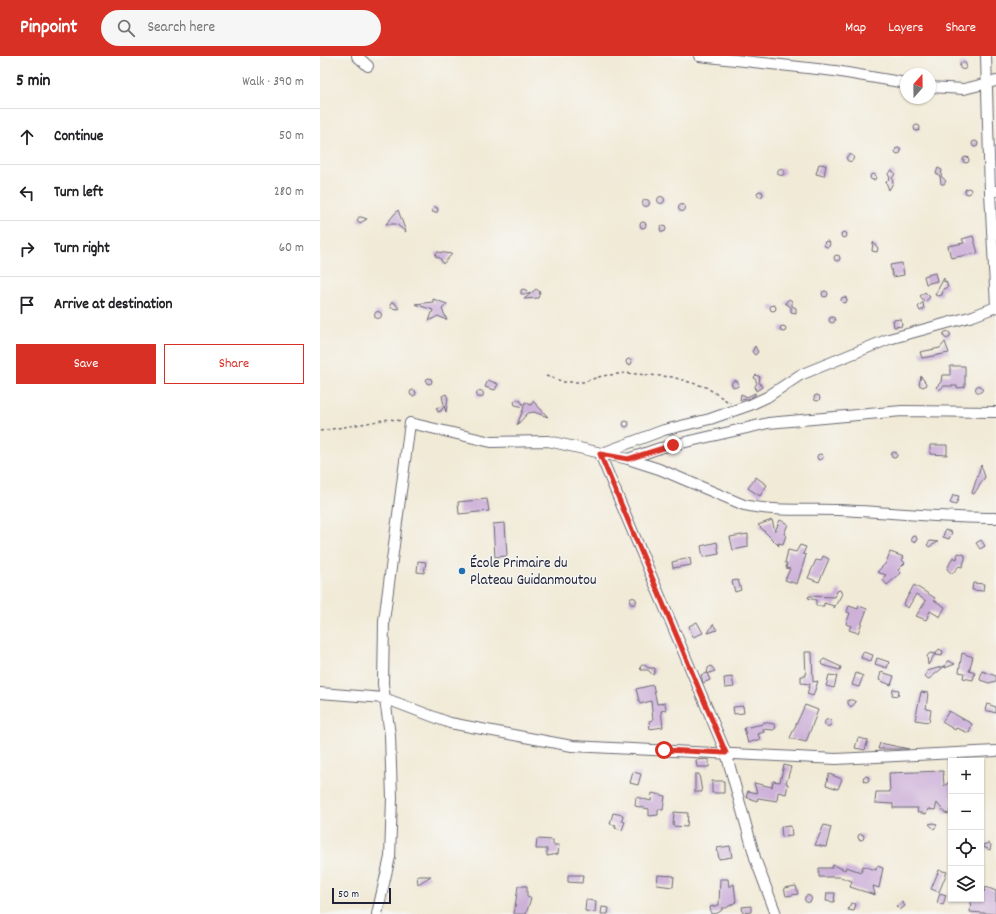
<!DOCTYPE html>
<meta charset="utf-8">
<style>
:root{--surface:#fff;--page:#f6f6f6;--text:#202124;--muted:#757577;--line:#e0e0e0;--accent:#d93025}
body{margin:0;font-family:Dekko,sans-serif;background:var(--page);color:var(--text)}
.controls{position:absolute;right:12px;bottom:12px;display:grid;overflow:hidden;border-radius:0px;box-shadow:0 1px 3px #0004}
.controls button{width:36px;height:36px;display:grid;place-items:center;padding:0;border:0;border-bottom:1px solid var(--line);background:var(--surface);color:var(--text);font:20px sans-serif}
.compass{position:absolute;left:580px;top:12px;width:36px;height:36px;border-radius:50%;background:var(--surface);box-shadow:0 1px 3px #0004;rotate:20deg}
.scale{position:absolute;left:12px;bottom:10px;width:59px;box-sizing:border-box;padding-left:4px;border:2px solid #22223b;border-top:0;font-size:11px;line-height:14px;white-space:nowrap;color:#22223b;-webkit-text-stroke:3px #f6f6f2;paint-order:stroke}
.stop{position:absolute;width:12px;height:12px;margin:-9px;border:3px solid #d93025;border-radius:50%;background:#fff}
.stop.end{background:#d93025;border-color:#fff;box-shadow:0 1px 4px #0008}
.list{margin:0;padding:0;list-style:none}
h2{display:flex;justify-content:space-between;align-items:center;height:52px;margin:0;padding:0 16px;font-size:17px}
h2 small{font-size:13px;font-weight:400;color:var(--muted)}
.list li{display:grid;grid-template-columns:26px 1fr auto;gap:12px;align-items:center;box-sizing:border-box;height:56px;padding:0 16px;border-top:1px solid var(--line)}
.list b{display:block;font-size:15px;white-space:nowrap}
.list em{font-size:13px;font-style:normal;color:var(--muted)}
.actions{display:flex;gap:8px;padding:12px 16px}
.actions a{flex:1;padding:9px 0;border:1px solid var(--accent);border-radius:0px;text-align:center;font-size:14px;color:var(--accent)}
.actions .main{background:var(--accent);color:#fff}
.icon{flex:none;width:22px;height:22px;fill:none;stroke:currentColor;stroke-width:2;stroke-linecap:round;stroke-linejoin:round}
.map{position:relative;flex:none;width:676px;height:858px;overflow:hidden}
header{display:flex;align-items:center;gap:24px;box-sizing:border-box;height:56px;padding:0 20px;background:var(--accent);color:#fff}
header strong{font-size:19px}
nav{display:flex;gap:22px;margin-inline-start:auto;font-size:14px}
.search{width:280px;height:36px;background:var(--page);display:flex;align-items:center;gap:10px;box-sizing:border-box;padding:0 14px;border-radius:22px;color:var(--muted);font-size:15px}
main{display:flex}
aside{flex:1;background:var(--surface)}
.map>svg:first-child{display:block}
</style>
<header>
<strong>Pinpoint</strong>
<div class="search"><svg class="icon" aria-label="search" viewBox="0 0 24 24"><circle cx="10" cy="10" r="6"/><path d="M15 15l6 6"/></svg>Search here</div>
<nav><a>Map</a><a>Layers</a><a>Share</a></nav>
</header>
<main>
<aside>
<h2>5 min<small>Walk · 390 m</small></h2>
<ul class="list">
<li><svg class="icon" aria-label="ahead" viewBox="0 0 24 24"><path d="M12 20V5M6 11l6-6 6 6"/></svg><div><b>Continue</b></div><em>50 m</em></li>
<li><svg class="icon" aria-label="left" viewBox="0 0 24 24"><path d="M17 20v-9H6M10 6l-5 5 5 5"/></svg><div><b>Turn left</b></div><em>280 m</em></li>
<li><svg class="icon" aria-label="right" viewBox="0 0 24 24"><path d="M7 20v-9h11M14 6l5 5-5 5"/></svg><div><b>Turn right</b></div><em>60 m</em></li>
<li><svg class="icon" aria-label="arrive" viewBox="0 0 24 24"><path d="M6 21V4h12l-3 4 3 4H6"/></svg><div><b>Arrive at destination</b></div></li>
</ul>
<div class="actions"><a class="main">Save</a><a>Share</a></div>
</aside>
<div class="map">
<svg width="676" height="858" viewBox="0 0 676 858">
<rect width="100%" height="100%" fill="#f6f6f2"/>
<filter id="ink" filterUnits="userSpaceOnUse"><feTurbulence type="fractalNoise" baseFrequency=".025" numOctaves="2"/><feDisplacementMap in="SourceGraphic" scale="8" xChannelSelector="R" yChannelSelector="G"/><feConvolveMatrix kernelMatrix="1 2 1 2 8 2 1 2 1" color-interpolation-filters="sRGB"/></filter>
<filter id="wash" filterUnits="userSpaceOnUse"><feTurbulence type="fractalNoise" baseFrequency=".012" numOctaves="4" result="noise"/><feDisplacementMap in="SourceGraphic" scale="16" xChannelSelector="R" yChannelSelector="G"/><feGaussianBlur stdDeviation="0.9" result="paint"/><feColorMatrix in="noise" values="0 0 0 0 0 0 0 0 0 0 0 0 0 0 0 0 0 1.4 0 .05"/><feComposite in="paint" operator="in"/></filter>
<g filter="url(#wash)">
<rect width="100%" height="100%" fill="#f1ead7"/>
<g id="blocks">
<!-- building -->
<path fill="#cdb1d9" d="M639.5 10a3.5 3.5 0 1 1 7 0a3.5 3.5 0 1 1-7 0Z
M594 72a3 3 0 1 1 6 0a3 3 0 1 1-6 0Z
M652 88a3 3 0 1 1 6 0a3 3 0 1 1-6 0Z
M575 95a3 3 0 1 1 6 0a3 3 0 1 1-6 0Z
M526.5 102a3.5 3.5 0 1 1 7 0a3.5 3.5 0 1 1-7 0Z
M643 104a3 3 0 1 1 6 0a3 3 0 1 1-6 0Z
M 499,108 L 506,109 L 504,120 L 496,118 Z
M 618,112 L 622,114 L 621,120 L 626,125 L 624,128 L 621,128 L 620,120 L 616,117 Z
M457.5 116a3.5 3.5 0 1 1 7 0a3.5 3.5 0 1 1-7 0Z
M 570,115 L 573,115 L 575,118 L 572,122 L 573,127 L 569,134 L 566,126 L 570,122 L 568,118 Z
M550 121a3 3 0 1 1 6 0a3 3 0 1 1-6 0Z
M645 135a3 3 0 1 1 6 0a3 3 0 1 1-6 0Z
M437 138a3 3 0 1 1 6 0a3 3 0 1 1-6 0Z
M337.5 144a3.5 3.5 0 1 1 7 0a3.5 3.5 0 1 1-7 0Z
M322.5 147a3.5 3.5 0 1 1 7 0a3.5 3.5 0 1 1-7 0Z
M358.5 152a3.5 3.5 0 1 1 7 0a3.5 3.5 0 1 1-7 0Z
M112 154a3 3 0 1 1 6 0a3 3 0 1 1-6 0Z
M 78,154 L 86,176 L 76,168 L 66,168 Z
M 39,161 L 41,161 L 47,163 L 40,167 L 37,164 Z
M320 169a3 3 0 1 1 6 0a3 3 0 1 1-6 0Z
M340 173a3 3 0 1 1 6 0a3 3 0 1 1-6 0Z
M521 179a3 3 0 1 1 6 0a3 3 0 1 1-6 0Z
M 653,180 L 658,197 L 631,202 L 628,190 L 644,187 L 642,183 Z
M504 188a3 3 0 1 1 6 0a3 3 0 1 1-6 0Z
M 553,186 L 558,192 L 557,196 L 552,195 Z
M 117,196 L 118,196 L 132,198 L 123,208 L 120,202 L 115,200 Z
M514 202a3 3 0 1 1 6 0a3 3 0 1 1-6 0Z
M 582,207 L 584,219 L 573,221 L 570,209 Z
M 615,217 L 617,225 L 606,228 L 604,220 Z
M 624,222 L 624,226 L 626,225 L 628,231 L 623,233 L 622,239 L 618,240 L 615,239 Z
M 203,233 L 206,234 L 210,238 L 201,238 L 201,234 Z
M 216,233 L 220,236 L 218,242 L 204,243 Z
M502 238a3 3 0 1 1 6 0a3 3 0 1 1-6 0Z
M 605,236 L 610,241 L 605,246 L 600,240 Z
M521 244a3 3 0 1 1 6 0a3 3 0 1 1-6 0Z
M 113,243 L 127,248 L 122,253 L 127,264 L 118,260 L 109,265 L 113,254 L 95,248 L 113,246 Z
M 469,243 L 472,245 L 472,250 L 476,252 L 476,257 L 471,256 L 471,251 L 465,247 Z
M 72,246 L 75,247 L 79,253 L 71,252 L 70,249 Z
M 603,246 L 604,253 L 600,255 L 598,251 Z
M450 252a3 3 0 1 1 6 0a3 3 0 1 1-6 0Z
M54.5 259a3.5 3.5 0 1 1 7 0a3.5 3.5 0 1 1-7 0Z
M509 264a3 3 0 1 1 6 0a3 3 0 1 1-6 0Z
M 581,263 L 582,270 L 574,271 L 573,264 Z
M460 273a3 3 0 1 1 6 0a3 3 0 1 1-6 0Z
M623.5 279a3.5 3.5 0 1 1 7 0a3.5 3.5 0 1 1-7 0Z
M 625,286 L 629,297 L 602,302 L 600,296 L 620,292 Z
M 435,290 L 438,296 L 435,299 L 432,296 Z
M306 306a3 3 0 1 1 6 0a3 3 0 1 1-6 0Z
M 630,310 L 645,310 L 645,331 L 637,332 L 637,330 L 624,330 L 619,334 L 616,331 L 621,326 L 622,319 L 630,319 Z
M 436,319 L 440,321 L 439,326 L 442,331 L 436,335 L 435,330 L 437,327 L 434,321 Z
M 601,320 L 607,329 L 603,331 L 599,329 Z
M106 325a3 3 0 1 1 6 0a3 3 0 1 1-6 0Z
M 168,324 L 178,328 L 175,334 L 165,331 Z
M411.5 328a3.5 3.5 0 1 1 7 0a3.5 3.5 0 1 1-7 0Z
M655.5 333a3.5 3.5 0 1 1 7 0a3.5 3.5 0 1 1-7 0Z
M90 337a3 3 0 1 1 6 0a3 3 0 1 1-6 0Z
M156.5 338a3.5 3.5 0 1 1 7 0a3.5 3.5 0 1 1-7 0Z
M 435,337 L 435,339 L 428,343 L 420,344 L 421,338 L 427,341 Z
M 126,338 L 128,342 L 126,356 L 124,350 L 121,355 L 118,356 L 116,352 L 124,349 L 122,340 Z
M494 342a3 3 0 1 1 6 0a3 3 0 1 1-6 0Z
M 196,344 L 200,344 L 204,350 L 205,346 L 211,349 L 213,345 L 228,361 L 214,356 L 208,357 L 197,369 L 204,351 L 195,349 L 194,346 Z
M303 368a3 3 0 1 1 6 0a3 3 0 1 1-6 0Z
M 610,389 L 627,389 L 627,399 L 610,398 Z
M571 399a3 3 0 1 1 6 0a3 3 0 1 1-6 0Z
M497 401a3 3 0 1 1 6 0a3 3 0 1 1-6 0Z
M 661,409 L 665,421 L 654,438 L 652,437 Z
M 436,421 L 447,429 L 440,440 L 428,432 Z
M 633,439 L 639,440 L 636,449 L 630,447 Z
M 167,443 L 169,455 L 139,458 L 138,446 Z
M 452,464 L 455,475 L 460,464 L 468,468 L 464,478 L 466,479 L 463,488 L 458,487 L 459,490 L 438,469 Z
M 185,467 L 187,500 L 175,501 L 173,468 Z
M 625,474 L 632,476 L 629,483 L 623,481 Z
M 428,478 L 428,491 L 413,494 L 410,481 Z
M591 483a3 3 0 1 1 6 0a3 3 0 1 1-6 0Z
M 661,484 L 665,490 L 660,493 L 656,487 Z
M 610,485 L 618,486 L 609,491 L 607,489 Z
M 397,486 L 399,498 L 383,501 L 381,490 Z
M 480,489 L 486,491 L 483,498 L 486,499 L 477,528 L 465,524 L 470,513 L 466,512 L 467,507 L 465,507 L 468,494 L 476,496 Z
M 570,496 L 584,501 L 582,504 L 585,507 L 578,514 L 581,517 L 567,529 L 562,523 L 566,519 L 557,516 L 566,507 Z
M 638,497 L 645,499 L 645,503 L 642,511 L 639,510 L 632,518 L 627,513 L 633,501 L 637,503 Z
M 503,500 L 509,503 L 499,526 L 488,522 L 496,504 L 501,505 Z
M 370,502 L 371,509 L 353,512 L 352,506 Z
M 98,505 L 106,506 L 104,517 L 97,516 Z
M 418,524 L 421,534 L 415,536 L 412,525 Z
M 653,527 L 664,528 L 663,535 L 652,534 Z
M 594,529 L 615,542 L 614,544 L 625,551 L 620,561 L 610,555 L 606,564 L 596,560 L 606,545 L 596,538 L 588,552 L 583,549 Z
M 520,534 L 522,538 L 514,552 L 514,550 L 504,547 L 504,550 L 496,550 L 496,544 L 488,542 L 489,540 L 515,541 L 517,535 Z
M309.5 545a3.5 3.5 0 1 1 7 0a3.5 3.5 0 1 1-7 0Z
M 529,550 L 538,553 L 539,550 L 547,553 L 538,577 L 529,574 L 531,570 L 526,568 L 530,557 L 527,556 Z
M 377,566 L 383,577 L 373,581 L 369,570 Z
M 393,568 L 397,574 L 388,577 Z
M 619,593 L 623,595 L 622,600 L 615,599 Z
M 485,596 L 492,596 L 493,626 L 498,625 L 493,640 L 487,638 L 490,628 L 481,627 L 481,620 L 486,620 Z
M 543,596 L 553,599 L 551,605 L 541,602 Z
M 610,597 L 615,598 L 608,609 L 607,600 Z
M 642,597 L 653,601 L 649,615 L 655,617 L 653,624 L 643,622 L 644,617 L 639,616 Z
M 557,602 L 569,606 L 567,612 L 555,608 Z
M 504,603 L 521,611 L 520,614 L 502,609 L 501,606 Z
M 627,605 L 629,605 L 635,608 L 625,612 Z
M 322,609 L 325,609 L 328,612 L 335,612 L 335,615 L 333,619 L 328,614 L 321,614 L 320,611 Z
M 391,610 L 395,615 L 387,618 L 388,612 Z
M 625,610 L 609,623 L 605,621 L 607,615 Z
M 662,615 L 676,620 L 676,625 L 669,627 L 660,624 Z
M 561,616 L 574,620 L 571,629 L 559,624 Z
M 387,617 L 390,624 L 383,627 L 381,619 Z
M 536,617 L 543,620 L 539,631 L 532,629 Z
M 509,619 L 517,620 L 514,632 L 506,630 Z
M 412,621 L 414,631 L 405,632 L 404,622 Z
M 333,629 L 337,648 L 345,647 L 346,654 L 341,655 L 343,671 L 330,673 L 329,665 L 333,664 L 331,645 L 320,648 L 316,633 Z
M 573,633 L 579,634 L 578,640 L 572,639 Z
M 601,636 L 608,637 L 606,653 L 611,654 L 609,666 L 595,664 Z
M 528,644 L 532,644 L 536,646 L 531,651 L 528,648 Z
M 667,648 L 676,651 L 676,657 L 665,654 Z
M 485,649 L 498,654 L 486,686 L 470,682 Z
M 423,650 L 424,657 L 414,658 L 413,651 Z
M 629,655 L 652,668 L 649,677 L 636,672 L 635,674 L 622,666 Z
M504.5 667a3.5 3.5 0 1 1 7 0a3.5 3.5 0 1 1-7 0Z
M 443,666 L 454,668 L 456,672 L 453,674 L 443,673 L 444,676 L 438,678 L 440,683 L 428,687 L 424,672 L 443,668 Z
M 538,682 L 548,684 L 545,694 L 535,692 Z
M 560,687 L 584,692 L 589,693 L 558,693 Z
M 389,703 L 389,711 L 377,711 L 376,704 Z
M 464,709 L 471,711 L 466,727 L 468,728 L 466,738 L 458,736 L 457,745 L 438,742 L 437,745 L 426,741 L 428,735 L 437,737 L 434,727 L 452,731 L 453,725 L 460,726 Z
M 623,715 L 624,730 L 631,725 L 631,749 L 629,758 L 625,757 L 617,747 L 615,754 L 608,753 L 606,758 L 597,756 L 598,752 L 573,752 L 573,748 L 555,747 L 556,736 L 570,736 L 569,717 Z
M 313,716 L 321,718 L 318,729 L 310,727 Z
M 375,718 L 379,718 L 382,736 L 375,736 Z
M 509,718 L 522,723 L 518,733 L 506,729 Z
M543 723a3 3 0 1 1 6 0a3 3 0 1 1-6 0Z
M 392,725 L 404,725 L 404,737 L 392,737 Z
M 332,737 L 345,740 L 343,754 L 338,753 L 338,759 L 329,760 L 329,753 L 315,750 L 316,741 L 331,745 Z
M 354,756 L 368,757 L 367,771 L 353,770 Z
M 293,757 L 303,759 L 302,765 L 305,766 L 302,774 L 295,772 L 296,769 L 290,768 Z
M 614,767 L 617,769 L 614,773 L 609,768 Z
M 504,769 L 511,771 L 506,791 L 495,789 Z
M 471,770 L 472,780 L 462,781 L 461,771 Z
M538 781a3 3 0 1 1 6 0a3 3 0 1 1-6 0Z
M 217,783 L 233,784 L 233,789 L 239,789 L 238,798 L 227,800 L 227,793 L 216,793 Z
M 668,787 L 671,789 L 670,794 L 661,790 Z
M 410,790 L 412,801 L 399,803 L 397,792 Z
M 513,809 L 525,814 L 526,811 L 541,816 L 543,810 L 556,814 L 557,810 L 563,812 L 559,832 L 553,830 L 555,839 L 530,831 L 532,825 L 520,821 L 499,821 L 499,812 L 512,812 Z
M 619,814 L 627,816 L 619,836 L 611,833 Z
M 248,819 L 263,819 L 262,827 L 248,826 Z
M 338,819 L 354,820 L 353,831 L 337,829 Z
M 97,820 L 111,820 L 98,828 Z
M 400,823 L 408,823 L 409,831 L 414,828 L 416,846 L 406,852 L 402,852 L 402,854 L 398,857 L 391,858 L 390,851 L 399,849 Z
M 198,830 L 207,830 L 207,841 L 211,842 L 206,858 L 194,858 Z
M 476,830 L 478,838 L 466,840 L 464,832 Z
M 666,831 L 676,835 L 676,858 L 650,856 L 651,843 L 661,843 L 661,835 L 664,836 Z
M 507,837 L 515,837 L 514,846 L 506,845 Z
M 620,837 L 626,839 L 623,849 L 617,847 Z
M484.5 843a3.5 3.5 0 1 1 7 0a3.5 3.5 0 1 1-7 0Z
M 266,844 L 276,845 L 275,856 L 265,855 Z
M 582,846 L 585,850 L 580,854 L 576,850 Z
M 531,847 L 536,848 L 534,855 L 528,854 Z
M 431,850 L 431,856 L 423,857 L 422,851 Z
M 282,851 L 289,852 L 288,858 L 281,858 Z"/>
</g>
</g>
<g filter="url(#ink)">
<use href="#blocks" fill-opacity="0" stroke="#6a6872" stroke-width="1"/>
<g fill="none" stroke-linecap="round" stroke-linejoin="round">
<!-- minor casing -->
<g stroke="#6a6872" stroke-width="12">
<path id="minor" d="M 37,0 L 48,10
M 379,0 L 515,15 L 586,27
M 666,0 L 670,136
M 610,31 L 644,33 L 676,25
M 676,135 L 670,136 L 676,250
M 308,403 L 340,392 L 448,367 L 582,355 L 676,356
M 0,637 L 64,642 L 130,667 L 252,690 L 516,703 L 676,695
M 57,858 L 70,801 L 72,742 L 70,679 L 63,628 L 64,565 L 90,367 L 171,386 L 228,385 L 308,403 L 339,413 L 424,449 C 454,456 487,453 518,454 C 571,456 623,462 676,462
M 456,858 L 436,805 L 406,697 L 280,398 L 344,374 L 390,363 L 430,349 L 447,341 L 480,319 L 569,283 L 653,260 L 676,251"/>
</g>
<!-- path -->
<path stroke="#6a6872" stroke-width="1.5" stroke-dasharray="3 3" stroke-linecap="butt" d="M 226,320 L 244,326 L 263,326 L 282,320 L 305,317 L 352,321 L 386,331 L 410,347
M 0,375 L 70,363 L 81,365"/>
<!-- minor -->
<use href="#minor" stroke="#fff" stroke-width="10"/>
</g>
</g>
<g fill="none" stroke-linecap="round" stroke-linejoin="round" filter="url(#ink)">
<!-- route -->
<path stroke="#d93025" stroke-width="5" d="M 344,694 L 406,697 L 280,398 L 308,403 L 353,389"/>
</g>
<!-- markers -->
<circle fill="#1f6fb2" stroke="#f6f6f2" stroke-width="1.5" cx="142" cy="515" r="4"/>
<g text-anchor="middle" stroke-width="3" stroke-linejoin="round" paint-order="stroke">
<!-- poi labels -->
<g font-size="15" fill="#22223b" stroke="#f6f6f2" text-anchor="start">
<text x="150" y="511">École Primaire du<tspan x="150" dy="17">Plateau Guidanmoutou</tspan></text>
</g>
</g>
</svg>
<div class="controls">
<button>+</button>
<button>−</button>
<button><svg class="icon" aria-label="locate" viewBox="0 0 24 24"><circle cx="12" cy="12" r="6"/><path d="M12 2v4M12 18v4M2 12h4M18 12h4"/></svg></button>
<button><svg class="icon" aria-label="layers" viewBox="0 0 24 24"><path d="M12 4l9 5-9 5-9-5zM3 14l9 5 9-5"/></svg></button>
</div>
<svg class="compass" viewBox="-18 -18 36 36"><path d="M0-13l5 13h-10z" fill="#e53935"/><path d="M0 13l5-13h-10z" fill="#757577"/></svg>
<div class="scale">50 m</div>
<div class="stop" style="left:344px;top:694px"></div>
<div class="stop end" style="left:353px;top:389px"></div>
</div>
</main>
